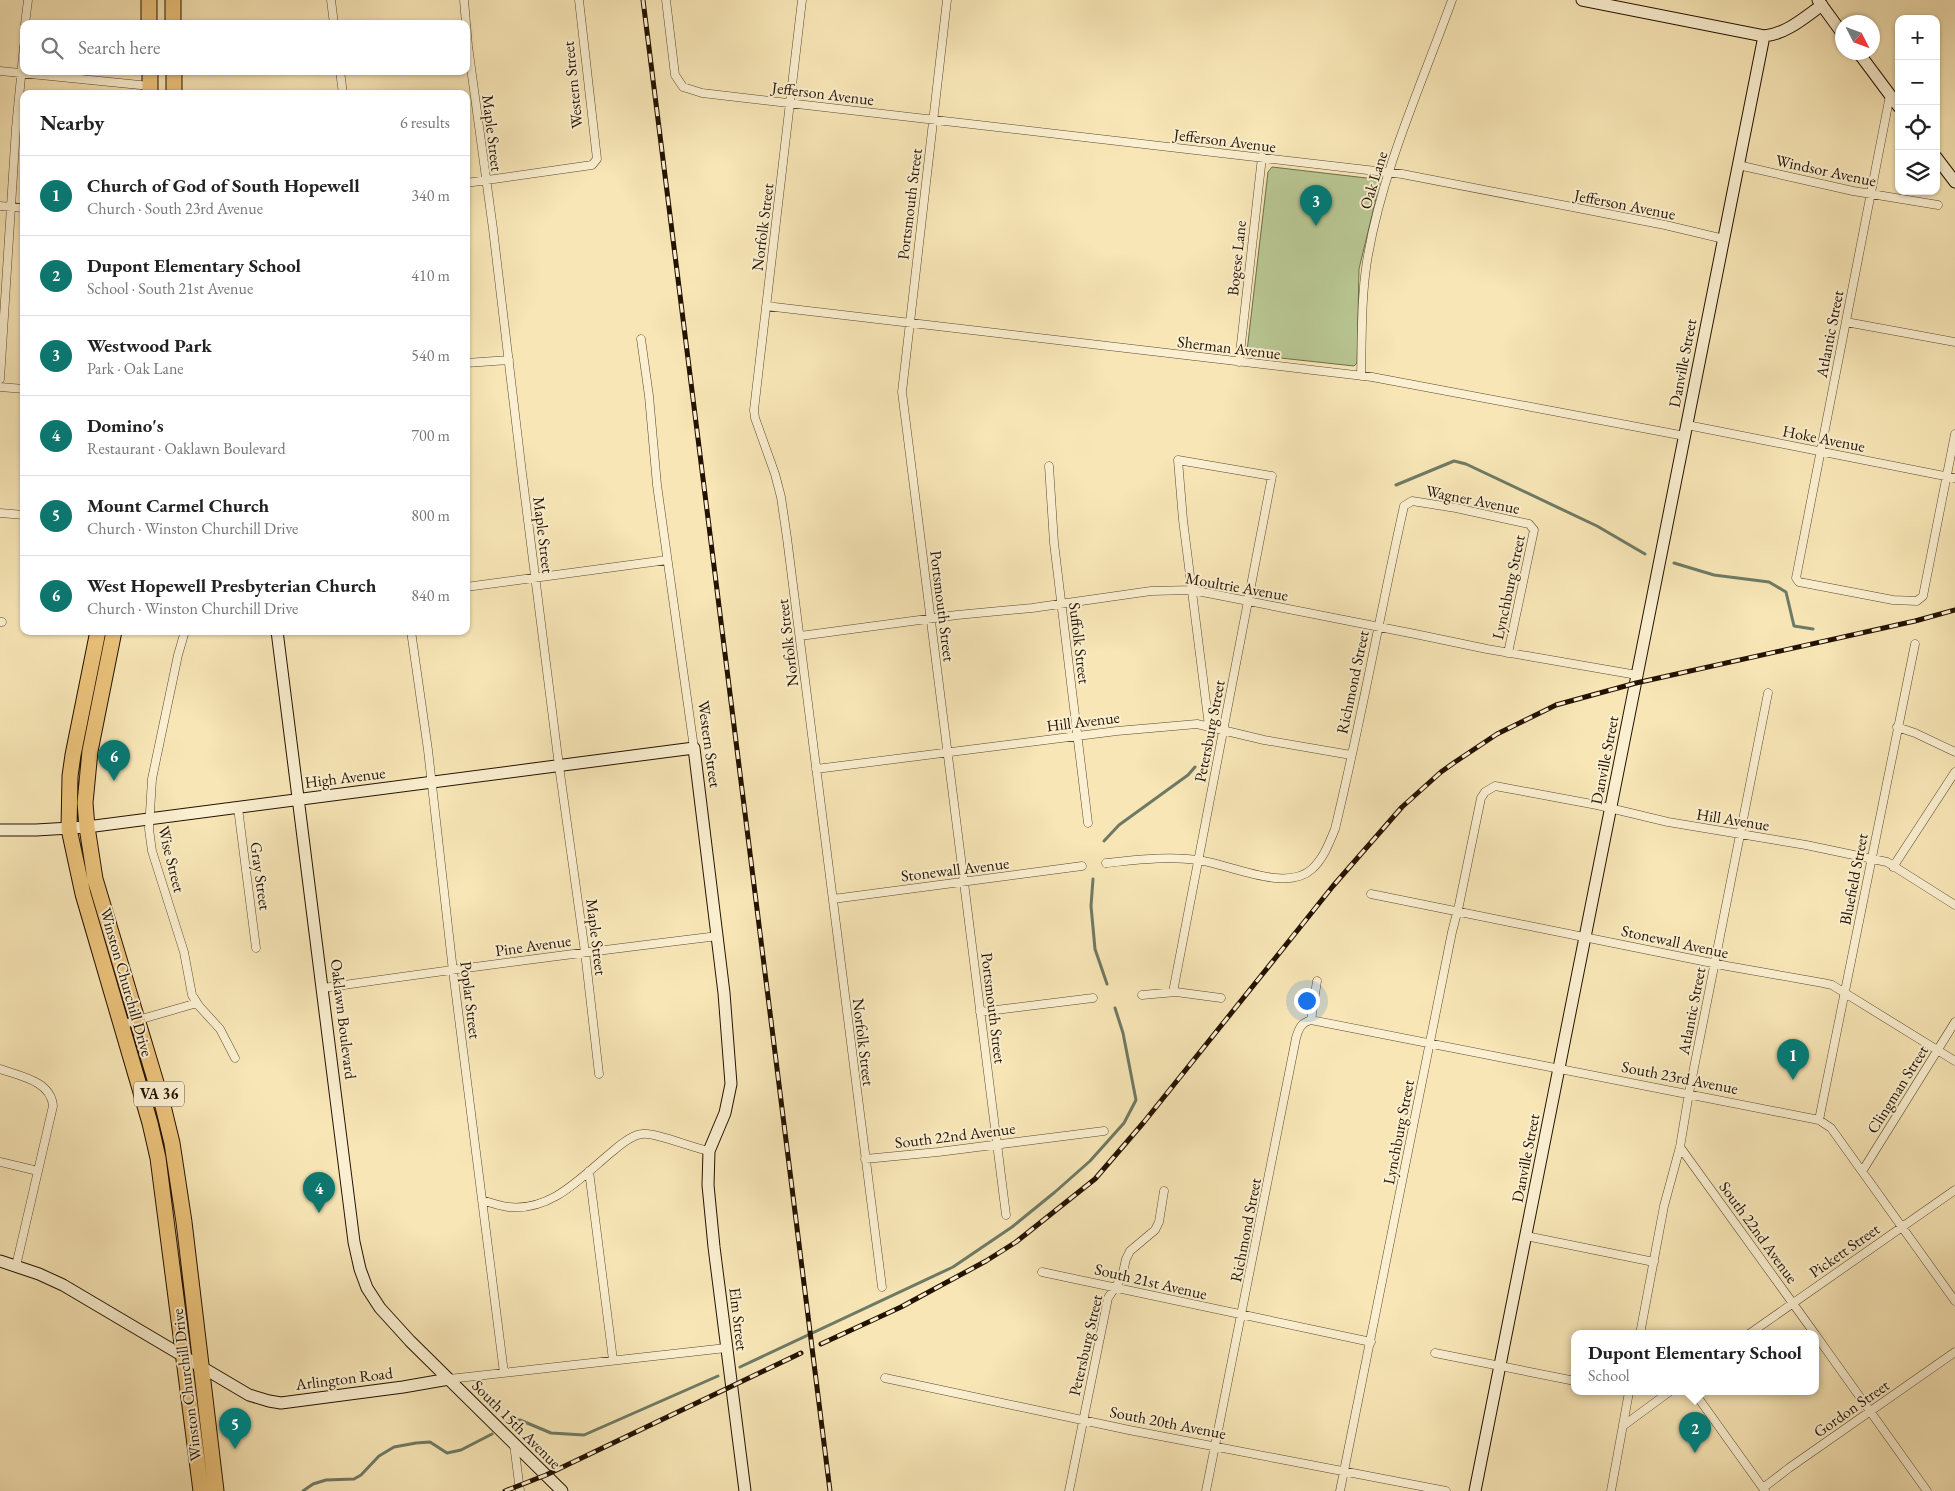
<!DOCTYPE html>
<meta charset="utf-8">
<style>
:root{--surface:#fff;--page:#f6f6f6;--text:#222;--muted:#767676;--line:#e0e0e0;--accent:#0f766e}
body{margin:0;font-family:"EB Garamond",serif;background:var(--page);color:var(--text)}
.controls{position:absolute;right:15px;top:15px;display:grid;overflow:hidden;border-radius:10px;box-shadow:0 1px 4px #0004}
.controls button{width:45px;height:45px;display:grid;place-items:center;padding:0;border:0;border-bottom:1px solid var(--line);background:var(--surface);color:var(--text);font:25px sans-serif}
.compass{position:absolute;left:1835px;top:15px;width:45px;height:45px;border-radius:50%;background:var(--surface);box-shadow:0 1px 4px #0004;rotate:132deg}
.you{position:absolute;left:1306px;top:1000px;width:18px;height:18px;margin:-12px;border:4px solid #fff;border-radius:50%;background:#1a73e8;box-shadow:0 0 0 8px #1a73e833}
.badge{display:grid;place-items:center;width:32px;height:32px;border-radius:50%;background:var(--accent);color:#fff;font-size:16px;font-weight:700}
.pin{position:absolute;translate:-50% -41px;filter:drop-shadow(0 1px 2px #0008)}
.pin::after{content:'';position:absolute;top:26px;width:18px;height:15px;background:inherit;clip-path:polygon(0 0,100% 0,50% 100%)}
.popup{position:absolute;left:1571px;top:1330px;width:248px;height:65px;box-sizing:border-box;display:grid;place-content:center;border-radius:10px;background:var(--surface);filter:drop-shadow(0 1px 4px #0005);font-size:16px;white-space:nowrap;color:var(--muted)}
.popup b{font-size:19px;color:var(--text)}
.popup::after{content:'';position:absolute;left:50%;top:100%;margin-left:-10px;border:10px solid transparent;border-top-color:var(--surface)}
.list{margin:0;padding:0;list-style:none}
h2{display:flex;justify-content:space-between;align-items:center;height:65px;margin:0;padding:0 20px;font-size:21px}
h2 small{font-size:16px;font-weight:400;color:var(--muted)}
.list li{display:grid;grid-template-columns:32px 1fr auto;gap:15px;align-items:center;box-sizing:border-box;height:80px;padding:0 20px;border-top:1px solid var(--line)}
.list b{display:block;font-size:19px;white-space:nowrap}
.list p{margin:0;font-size:16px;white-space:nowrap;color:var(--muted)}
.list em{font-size:16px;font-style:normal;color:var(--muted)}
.icon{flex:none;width:28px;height:28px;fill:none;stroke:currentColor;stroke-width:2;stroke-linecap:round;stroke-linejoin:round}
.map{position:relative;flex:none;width:1955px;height:1491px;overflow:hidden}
.search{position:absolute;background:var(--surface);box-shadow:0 1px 4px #0004;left:20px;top:20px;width:450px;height:55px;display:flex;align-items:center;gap:12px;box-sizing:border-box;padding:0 18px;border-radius:10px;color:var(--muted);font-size:19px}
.panel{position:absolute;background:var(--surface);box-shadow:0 1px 4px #0004;left:20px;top:90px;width:450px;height:545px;border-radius:10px}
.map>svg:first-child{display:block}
</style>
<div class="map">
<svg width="1955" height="1491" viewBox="0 0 1955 1491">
<rect width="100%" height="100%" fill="#f8e6b6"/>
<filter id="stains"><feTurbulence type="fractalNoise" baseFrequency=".004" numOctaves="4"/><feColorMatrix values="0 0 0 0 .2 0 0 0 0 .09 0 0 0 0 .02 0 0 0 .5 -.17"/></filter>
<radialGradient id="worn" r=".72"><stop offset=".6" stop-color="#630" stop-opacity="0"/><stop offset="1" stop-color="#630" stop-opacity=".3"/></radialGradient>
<!-- green -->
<path fill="#b8c692" stroke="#6e6c49" d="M 1272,167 L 1375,179 L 1380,182 L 1359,269 L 1357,363 L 1354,366 L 1253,355 L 1247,351 L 1268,172 Z"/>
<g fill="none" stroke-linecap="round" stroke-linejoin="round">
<!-- stream -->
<path stroke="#6d7a65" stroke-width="3" d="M 1396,485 L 1454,461 L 1466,464 L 1597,526 L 1645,554
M 1674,563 L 1714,575 L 1769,582 L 1786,592 L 1794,626 L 1813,629
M 1104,841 L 1119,825 L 1188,775 L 1195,767
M 1093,879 L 1091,906 L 1095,949 L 1107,984
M 740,1367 L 953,1267 L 1012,1227 L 1055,1192 L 1090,1161 L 1124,1123 L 1136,1100 L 1123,1033 L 1115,1008
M 510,1420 L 520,1420 L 551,1433 L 584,1435 L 718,1376
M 303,1491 L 313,1484 L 326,1480 L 354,1479 L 361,1475 L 379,1456 L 394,1447 L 416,1443 L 430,1442 L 447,1453 L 461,1450 L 492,1434"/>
<!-- street casing -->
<g stroke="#58472e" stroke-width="9">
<path id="street" d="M 331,0 L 334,24
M 464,0 L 468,46 L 493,229 L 522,473 L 559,766 L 585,952 L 599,1074
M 666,0 L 675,75 L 683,87 L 702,93 L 1402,174 L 1665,225 L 1724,239
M 802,0 L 754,410 L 755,418 L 775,474 L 781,497 L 787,538 L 882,1287
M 947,0 L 902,392 L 1006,1215
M 25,24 L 28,0
M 0,71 L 150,86
M 340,71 L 343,94
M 1890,95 L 1796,578 L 1799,582 L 1893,600 L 1917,601 L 1923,596 L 1955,434
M 1738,165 L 1853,191 L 1938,205
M 466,183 L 592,165 L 597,159 L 579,0
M 0,206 L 24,208
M 766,306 L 1372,377 L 1685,436
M 1846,322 L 1955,342
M 641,339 L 649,396 L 657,485 L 694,748
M 1239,362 L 1262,157
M 466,363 L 509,360
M 1361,376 C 1362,338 1361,299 1367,261 C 1382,170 1421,86 1452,0
M 0,379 L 16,128 L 24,46
M 0,387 L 24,389
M 1687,425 L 1955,478
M 1049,466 L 1054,543 L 1088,823
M 0,513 L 24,515
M 466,587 L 667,560
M 0,622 L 2,622
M 185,631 L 178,655 L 152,779 L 149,829 L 152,851 L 184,952 L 192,995 L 199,1006 L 220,1029 L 235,1058
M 411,631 L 428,750 L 453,971 L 504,1373
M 800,636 L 957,615 L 1032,608 L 1151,591 L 1192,590 L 1415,634 L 1487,649 L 1637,675
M 1897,727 L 1915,733 L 1955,752
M 816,769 L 1117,731 L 1197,724 L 1264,740 L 1351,755
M 238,808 L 256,948
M 1106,863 C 1137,860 1167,856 1198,860 C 1229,864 1286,893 1312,869 C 1324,858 1329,843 1335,829 C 1361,722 1380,613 1404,506 L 1412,501 L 1456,508 L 1529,524 L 1534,530 L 1508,653
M 1893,867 L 1955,772
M 1371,894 L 1727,966 L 1823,983 L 1832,985 L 1955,1061
M 833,899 L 1082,866
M 323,988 C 454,969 586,952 718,936
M 1173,992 L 1272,476 L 1178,460 L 1183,520 L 1209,726
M 1142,995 L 1176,992 L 1221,998
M 980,1012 L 1093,998
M 1311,1020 L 1819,1120 L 1831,1128 L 1955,1301
M 121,1025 L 197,1003
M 0,1069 C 20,1076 51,1081 53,1106 L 16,1266
M 1819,1120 L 1915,644
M 1680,1147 L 1815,1334
M 865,1159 L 938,1152 L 1104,1131
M 0,1162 L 38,1171
M 1863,1170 L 1955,1022
M 589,1171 L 613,1360
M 482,1200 C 491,1203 500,1206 508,1207 C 552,1212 582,1176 613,1151 C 621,1144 632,1135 642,1134 C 654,1132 693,1148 709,1151
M 1526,1236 L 1654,1262
M 1042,1272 L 1371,1342
M 1640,1334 L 1664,1206 L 1680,1147 L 1689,1093 L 1768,693
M 1749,1334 L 1955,1190
M 1815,1334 L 1927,1491
M 1435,1353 L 1575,1381
M 885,1378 L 1129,1430 L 1446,1491
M 449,1379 L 726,1348
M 1694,1392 L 1765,1491
M 1623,1426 L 1669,1392
M 514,1444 L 520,1491
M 1763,1488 L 1789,1468 L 1955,1352
M 1069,1491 L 1108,1298 L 1122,1277 L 1126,1259 L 1130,1251 L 1155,1230 L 1159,1222 L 1164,1191
M 1206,1491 L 1296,1038 C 1299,1028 1301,1023 1311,1020 L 1317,981
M 1340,1491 L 1452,932 L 1459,905 L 1481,798 L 1485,792 L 1495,786 L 1597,805 L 1668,822 L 1806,845 L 1887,862 L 1955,905
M 1611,1491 L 1629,1392"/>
</g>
<!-- secondary casing -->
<g stroke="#231200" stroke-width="13">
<path id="secondary" d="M 1582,0 L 1764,36 C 1786,34 1804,18 1822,5
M 1818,0 L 1842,33
M 1858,52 L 1899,107
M 1936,157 L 1955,182
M 277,631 L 354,1242 L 360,1269 L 367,1288 L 380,1308 L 410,1341 L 562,1491
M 0,830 L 36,830 L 87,827 L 694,748 L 724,993 L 731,1084 L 725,1113 L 709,1151 L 708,1185 L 714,1247 L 745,1491
M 0,1261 L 39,1274 L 63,1285 L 249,1395 L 269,1401 L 281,1403 L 403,1387 L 449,1379
M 1475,1491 L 1764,36"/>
</g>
<!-- highway casing -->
<g stroke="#231200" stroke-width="17">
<path id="highway" d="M 149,0 L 149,24
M 173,0 L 173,24
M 150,71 L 150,94
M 174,71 L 174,94
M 98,631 L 73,755 L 70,776 L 69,829 L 83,894 L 150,1123 L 158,1158 L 201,1491
M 114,631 L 90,751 L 85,803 L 87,827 L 95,879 L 163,1106 L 172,1143 L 184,1222 L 216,1491"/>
</g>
<!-- street -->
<use href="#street" stroke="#faefd0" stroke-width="8"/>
<!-- secondary -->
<use href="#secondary" stroke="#faefd0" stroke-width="11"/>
<!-- highway -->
<use href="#highway" stroke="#ecc37b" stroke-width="15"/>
<!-- rail casing -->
<g stroke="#231200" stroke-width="5">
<path id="rail" d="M 643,0 L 830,1491
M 821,1344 L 901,1307 L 986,1261 L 1016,1242 L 1095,1179 L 1144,1122 L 1333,886 L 1402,807 L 1441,772 L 1455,762 L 1497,734 L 1556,705 L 1636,683 L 1915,621 L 1955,610
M 505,1491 L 546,1475 L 801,1353"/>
</g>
<!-- rail -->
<use href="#rail" stroke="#faefd0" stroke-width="3" stroke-dasharray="9" stroke-linecap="butt"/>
</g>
<g text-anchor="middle" stroke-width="4" stroke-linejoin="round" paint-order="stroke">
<!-- shield labels -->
<rect fill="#faefd0" stroke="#64543e" stroke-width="1" x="134" y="1081.5" width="50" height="25" rx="4"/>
<g font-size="15" font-weight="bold" fill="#231200">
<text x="159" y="1099">VA 36</text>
</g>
<!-- street labels -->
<g font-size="16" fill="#231200" stroke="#faefd0">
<text transform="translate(572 85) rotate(-96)" y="6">Western Street</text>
<text transform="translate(823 93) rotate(7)" y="6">Jefferson Avenue</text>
<text transform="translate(493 133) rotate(83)" y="6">Maple Street</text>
<text transform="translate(1225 140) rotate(7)" y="6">Jefferson Avenue</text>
<text transform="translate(1826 170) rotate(12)" y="6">Windsor Avenue</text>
<text transform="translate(1373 180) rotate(-73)" y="6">Oak Lane</text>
<text transform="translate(909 204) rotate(-83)" y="6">Portsmouth Street</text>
<text transform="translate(1625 204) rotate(11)" y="6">Jefferson Avenue</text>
<text transform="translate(762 227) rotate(-83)" y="6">Norfolk Street</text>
<text transform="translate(1236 258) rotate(-84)" y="6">Bogese Lane</text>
<text transform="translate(1829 334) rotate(-79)" y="6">Atlantic Street</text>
<text transform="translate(1229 347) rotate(7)" y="6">Sherman Avenue</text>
<text transform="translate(1682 363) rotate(-79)" y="6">Danville Street</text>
<text transform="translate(1824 438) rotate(11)" y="6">Hoke Avenue</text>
<text transform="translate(1473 499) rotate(11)" y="6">Wagner Avenue</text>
<text transform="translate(544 535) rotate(83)" y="6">Maple Street</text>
<text transform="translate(1237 586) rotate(10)" y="6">Moultrie Avenue</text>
<text transform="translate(1508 587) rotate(-78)" y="6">Lynchburg Street</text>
<text transform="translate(943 606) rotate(83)" y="6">Portsmouth Street</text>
<text transform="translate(787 643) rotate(-97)" y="6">Norfolk Street</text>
<text transform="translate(1080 643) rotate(83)" y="6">Suffolk Street</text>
<text transform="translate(1352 682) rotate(-78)" y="6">Richmond Street</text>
<text transform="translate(1083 721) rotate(-7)" y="6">Hill Avenue</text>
<text transform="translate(1209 731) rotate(-79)" y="6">Petersburg Street</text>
<text transform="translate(710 744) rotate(82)" y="6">Western Street</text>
<text transform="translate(1604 760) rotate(-79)" y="6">Danville Street</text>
<text transform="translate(345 777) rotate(-7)" y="6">High Avenue</text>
<text transform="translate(1733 819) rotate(9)" y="6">Hill Avenue</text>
<text transform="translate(172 859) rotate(76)" y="6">Wise Street</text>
<text transform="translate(955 869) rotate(-7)" y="6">Stonewall Avenue</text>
<text transform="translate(261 876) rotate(82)" y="6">Gray Street</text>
<text transform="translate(1853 879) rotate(-79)" y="6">Bluefield Street</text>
<text transform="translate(597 937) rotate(83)" y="6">Maple Street</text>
<text transform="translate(1675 941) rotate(12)" y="6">Stonewall Avenue</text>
<text transform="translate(533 945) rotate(-8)" y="6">Pine Avenue</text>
<text transform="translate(127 982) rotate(74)" y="6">Winston Churchill Drive</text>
<text transform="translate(471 1000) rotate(83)" y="6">Poplar Street</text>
<text transform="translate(994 1008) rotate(83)" y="6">Portsmouth Street</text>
<text transform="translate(1691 1011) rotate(-79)" y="6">Atlantic Street</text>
<text transform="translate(344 1019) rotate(83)" y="6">Oaklawn Boulevard</text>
<text transform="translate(864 1042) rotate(83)" y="6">Norfolk Street</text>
<text transform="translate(1680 1077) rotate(11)" y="6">South 23rd Avenue</text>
<text transform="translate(1897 1089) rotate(-58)" y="6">Clingman Street</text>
<text transform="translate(1398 1132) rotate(-79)" y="6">Lynchburg Street</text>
<text transform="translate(955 1135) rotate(-7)" y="6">South 22nd Avenue</text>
<text transform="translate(1525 1158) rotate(-79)" y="6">Danville Street</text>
<text transform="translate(1245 1230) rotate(-79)" y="6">Richmond Street</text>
<text transform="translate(1759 1232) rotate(54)" y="6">South 22nd Avenue</text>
<text transform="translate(1844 1250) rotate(-35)" y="6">Pickett Street</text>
<text transform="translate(1151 1281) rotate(13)" y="6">South 21st Avenue</text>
<text transform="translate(739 1319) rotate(83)" y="6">Elm Street</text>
<text transform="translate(1085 1345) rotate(-77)" y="6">Petersburg Street</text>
<text transform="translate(344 1378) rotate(-7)" y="6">Arlington Road</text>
<text transform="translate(186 1385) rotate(-97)" y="6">Winston Churchill Drive</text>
<text transform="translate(1851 1408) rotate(-35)" y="6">Gordon Street</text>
<text transform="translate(1168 1422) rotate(11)" y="6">South 20th Avenue</text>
<text transform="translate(517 1424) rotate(45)" y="6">South 15th Avenue</text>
</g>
</g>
<rect width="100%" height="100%" filter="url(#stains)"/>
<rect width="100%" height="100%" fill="url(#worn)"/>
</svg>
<div class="controls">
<button>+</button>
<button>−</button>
<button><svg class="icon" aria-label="locate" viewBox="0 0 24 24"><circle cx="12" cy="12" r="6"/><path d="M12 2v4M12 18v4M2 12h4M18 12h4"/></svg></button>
<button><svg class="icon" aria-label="layers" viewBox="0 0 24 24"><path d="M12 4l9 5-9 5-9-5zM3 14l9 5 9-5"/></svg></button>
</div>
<svg class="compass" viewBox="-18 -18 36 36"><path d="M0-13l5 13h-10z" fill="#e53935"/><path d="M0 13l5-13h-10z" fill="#767676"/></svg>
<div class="you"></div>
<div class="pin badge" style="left:1793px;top:1080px">1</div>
<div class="pin badge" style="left:1695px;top:1453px">2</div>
<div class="popup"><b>Dupont Elementary School</b>School</div>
<div class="pin badge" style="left:1316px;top:226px">3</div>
<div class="pin badge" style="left:319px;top:1213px">4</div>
<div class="pin badge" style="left:235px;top:1449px">5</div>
<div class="pin badge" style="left:114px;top:781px">6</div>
<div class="search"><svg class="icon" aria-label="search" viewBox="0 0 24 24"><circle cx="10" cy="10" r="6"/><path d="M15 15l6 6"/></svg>Search here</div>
<section class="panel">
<h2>Nearby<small>6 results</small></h2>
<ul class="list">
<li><span class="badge">1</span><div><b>Church of God of South Hopewell</b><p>Church · South 23rd Avenue</p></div><em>340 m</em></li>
<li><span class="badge">2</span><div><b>Dupont Elementary School</b><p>School · South 21st Avenue</p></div><em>410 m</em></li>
<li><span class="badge">3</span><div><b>Westwood Park</b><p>Park · Oak Lane</p></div><em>540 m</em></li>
<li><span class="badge">4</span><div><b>Domino's</b><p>Restaurant · Oaklawn Boulevard</p></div><em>700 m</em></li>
<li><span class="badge">5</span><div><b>Mount Carmel Church</b><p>Church · Winston Churchill Drive</p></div><em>800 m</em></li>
<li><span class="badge">6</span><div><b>West Hopewell Presbyterian Church</b><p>Church · Winston Churchill Drive</p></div><em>840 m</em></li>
</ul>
</section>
</div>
